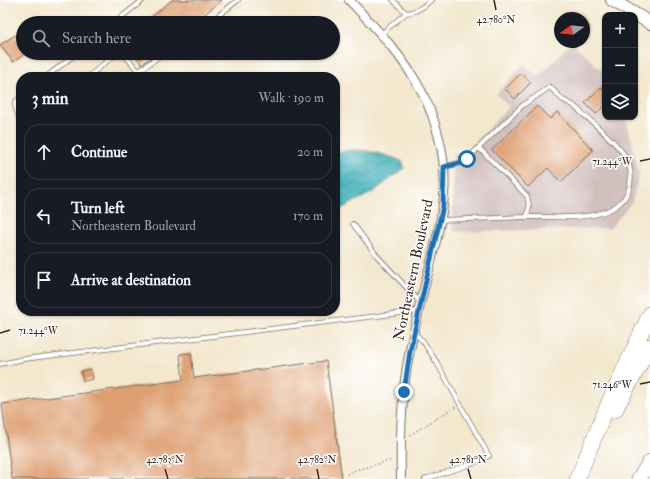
<!DOCTYPE html>
<meta charset="utf-8">
<style>
:root{--surface:#171b24;--page:#20242c;--text:#f1f3f6;--muted:#9ea1a6;--line:#363941}
body{margin:0;font-family:"IM FELL Double Pica",serif;background:var(--page);color:var(--text)}
.controls{position:absolute;right:12px;top:12px;display:grid;overflow:hidden;border-radius:8px;box-shadow:0 1px 3px #0004}
.controls button{width:36px;height:36px;display:grid;place-items:center;padding:0;border:0;border-bottom:1px solid var(--line);background:var(--surface);color:var(--text);font:20px sans-serif}
.compass{position:absolute;left:554px;top:12px;width:36px;height:36px;border-radius:50%;background:var(--surface);box-shadow:0 1px 3px #0004;rotate:255deg}
.stop{position:absolute;width:12px;height:12px;margin:-9px;border:3px solid #1f6fb2;border-radius:50%;background:#fff}
.stop.end{background:#1f6fb2;border-color:#fff;box-shadow:0 1px 4px #0008}
.list{margin:0;padding:0;list-style:none}
h2{display:flex;justify-content:space-between;align-items:center;height:52px;margin:0;padding:0 16px;font-size:17px}
h2 small{font-size:13px;font-weight:400;color:var(--muted)}
.list li{display:grid;grid-template-columns:26px 1fr auto;gap:12px;align-items:center;box-sizing:border-box;height:56px;margin:0 8px 8px;padding:0 8px;border:1px solid var(--line);border-radius:16px}
.list b{display:block;font-size:15px;white-space:nowrap}
.list p{margin:0;font-size:13px;white-space:nowrap;color:var(--muted)}
.list em{font-size:13px;font-style:normal;color:var(--muted)}
.icon{flex:none;width:22px;height:22px;fill:none;stroke:currentColor;stroke-width:2;stroke-linecap:round;stroke-linejoin:round}
.map{position:relative;flex:none;width:650px;height:479px;overflow:hidden}
.search{position:absolute;background:var(--surface);box-shadow:0 1px 3px #0004;left:16px;top:16px;width:324px;height:44px;display:flex;align-items:center;gap:10px;box-sizing:border-box;padding:0 14px;border-radius:22px;color:var(--muted);font-size:15px}
.panel{position:absolute;background:var(--surface);box-shadow:0 1px 3px #0004;left:16px;top:72px;width:324px;height:244px;border-radius:16px}
.map>svg:first-child{display:block}
</style>
<div class="map">
<svg width="650" height="479" viewBox="0 0 650 479">
<defs>
<pattern id="water-waves" width="16" height="10" patternUnits="userSpaceOnUse"><rect width="16" height="10" fill="#3eafb8"/><path d="M0 5q4-4 8 0t8 0" fill="none" stroke="#358f95"/></pattern>
</defs>
<rect width="100%" height="100%" fill="#fff"/>
<filter id="ink" filterUnits="userSpaceOnUse"><feTurbulence type="fractalNoise" baseFrequency=".025" numOctaves="2"/><feDisplacementMap in="SourceGraphic" scale="8" xChannelSelector="R" yChannelSelector="G"/><feConvolveMatrix kernelMatrix="1 2 1 2 8 2 1 2 1" color-interpolation-filters="sRGB"/></filter>
<filter id="wash" filterUnits="userSpaceOnUse"><feTurbulence type="fractalNoise" baseFrequency=".012" numOctaves="4" result="noise"/><feDisplacementMap in="SourceGraphic" scale="16" xChannelSelector="R" yChannelSelector="G"/><feGaussianBlur stdDeviation="0.9" result="paint"/><feColorMatrix in="noise" values="0 0 0 0 0 0 0 0 0 0 0 0 0 0 0 0 0 1.4 0 .05"/><feComposite in="paint" operator="in"/></filter>
<g filter="url(#wash)">
<rect width="100%" height="100%" fill="#f3e7ce"/>
<!-- industrial -->
<path fill="#d1bfbd" d="M 572,42 L 605,74 L 605,117 L 626,117 L 639,174 L 632,202 L 610,228 L 453,232 L 453,155 L 466,152 L 509,107 L 496,94 L 524,64 L 538,77 Z"/>
<!-- water -->
<path fill="url(#water-waves)" stroke="#3c6c6b" d="M 350,150 C 369,150 386,154 403,162 L 404,168 L 373,192 L 335,212 L 335,153 Z"/>
<g id="blocks">
<!-- building -->
<path fill="#dea073" d="M 172,0 L 222,0 L 194,23 L 144,23 Z
M 15,35 L 23,48 L 23,53 L 26,53 L 13,62 L 0,45 Z
M 133,53 L 158,53 L 142,64 Z
M 521,73 L 531,82 L 515,99 L 505,89 Z
M 601,87 L 605,91 L 605,105 L 596,114 L 585,103 Z
M 537,106 L 550,119 L 557,112 L 593,150 L 561,182 L 548,168 L 528,187 L 492,150 Z
M 191,353 L 194,378 L 326,361 L 342,479 L 12,479 L 2,404 L 183,380 L 180,354 Z
M 91,369 L 93,379 L 83,381 L 81,371 Z"/>
</g>
</g>
<g filter="url(#ink)">
<use href="#blocks" fill-opacity="0" stroke="#7b6c5c" stroke-width="1"/>
<g fill="none" stroke-linecap="round" stroke-linejoin="round">
<!-- lane casing -->
<g stroke="#7b6c5c" stroke-width="5.5">
<path id="lane" d="M 406,13 C 417,12 424,7 431,0
M 114,23 L 143,0
M 209,23 L 238,0
M 381,34 L 406,13 L 393,0
M 123,53 L 139,72
M 46,77 L 77,53
M 88,77 L 117,53
M 130,77 L 164,53
M 21,97 L 15,102 L 15,106 L 21,124
M 444,167 L 460,163 L 467,159 L 523,105 L 550,87 L 563,100 L 573,105 C 588,119 614,139 625,156 C 631,166 632,178 629,189 C 617,225 557,216 527,217 L 529,206 L 527,196 L 479,148
M 440,220 L 527,217
M 353,224 L 378,257 L 420,302
M 414,333 L 423,341 L 437,363 L 489,456 L 469,465 L 425,479
M 0,364 L 24,359 L 418,311"/>
</g>
<!-- street casing -->
<g stroke="#7b6c5c" stroke-width="10">
<path id="street" d="M 349,0 C 376,28 403,56 422,92 C 437,122 447,159 444,194 C 443,217 436,239 431,262 C 423,291 416,320 410,350 C 401,392 400,436 401,479"/>
</g>
<!-- secondary casing -->
<g stroke="#7b6c5c" stroke-width="14">
<path id="secondary" d="M 612,0 L 650,23"/>
</g>
<!-- highway casing -->
<g stroke="#7b6c5c" stroke-width="16">
<path id="highway" d="M 615,410 L 650,346
M 577,479 L 610,400 L 650,314
M 639,479 L 650,462"/>
</g>
<!-- path -->
<path stroke="#7b6c5c" stroke-width="1.5" stroke-dasharray="1 3" stroke-linecap="butt" d="M 410,435 L 455,407
M 347,474 L 353,471 L 392,460"/>
<!-- lane -->
<use href="#lane" stroke="#fff" stroke-width="4"/>
<!-- street -->
<use href="#street" stroke="#fff" stroke-width="8"/>
<!-- secondary -->
<use href="#secondary" stroke="#fff" stroke-width="12"/>
<!-- highway -->
<use href="#highway" stroke="#fff" stroke-width="15"/>
</g>
</g>
<g fill="none" stroke-linecap="round" stroke-linejoin="round" filter="url(#ink)">
<!-- route -->
<path stroke="#1f6fb2" stroke-width="5" d="M 404,392 L 410,351 L 443,206 L 444,167 L 460,163 L 467,159"/>
</g>
<!-- ticks -->
<path fill="none" stroke="#3b2a1e" stroke-width="1.5" d="M 494,0 L 496,10M 640,161 L 650,159M 0,333 L 10,330M 640,384 L 650,382M 165,469 L 168,479M 317,469 L 319,479M 468,469 L 471,479"/>
<g text-anchor="middle" stroke-width="3" stroke-linejoin="round" paint-order="stroke">
<!-- street labels -->
<g font-size="15" fill="#3b2a1e" stroke="#fff">
<text transform="translate(413 270) rotate(-78)" y="5">Northeastern Boulevard</text>
</g>
</g>
<g font-size="10" text-anchor="middle" fill="#3b2a1e" stroke="#fff" stroke-width="3" stroke-linejoin="round" paint-order="stroke">
<text x="496" y="23">42.780°N</text>
<text x="612" y="165">71.244°W</text>
<text x="38" y="334">71.244°W</text>
<text x="612" y="388">71.246°W</text>
<text x="165" y="463">42.783°N</text>
<text x="317" y="463">42.782°N</text>
<text x="468" y="463">42.781°N</text>
</g>
</svg>
<div class="controls">
<button>+</button>
<button>−</button>
<button><svg class="icon" aria-label="layers" viewBox="0 0 24 24"><path d="M12 4l9 5-9 5-9-5zM3 14l9 5 9-5"/></svg></button>
</div>
<svg class="compass" viewBox="-18 -18 36 36"><path d="M0-13l5 13h-10z" fill="#e53935"/><path d="M0 13l5-13h-10z" fill="#9ea1a6"/></svg>
<div class="stop" style="left:467px;top:159px"></div>
<div class="stop end" style="left:404px;top:392px"></div>
<div class="search"><svg class="icon" aria-label="search" viewBox="0 0 24 24"><circle cx="10" cy="10" r="6"/><path d="M15 15l6 6"/></svg>Search here</div>
<section class="panel">
<h2>3 min<small>Walk · 190 m</small></h2>
<ul class="list">
<li><svg class="icon" aria-label="ahead" viewBox="0 0 24 24"><path d="M12 20V5M6 11l6-6 6 6"/></svg><div><b>Continue</b></div><em>20 m</em></li>
<li><svg class="icon" aria-label="left" viewBox="0 0 24 24"><path d="M17 20v-9H6M10 6l-5 5 5 5"/></svg><div><b>Turn left</b><p>Northeastern Boulevard</p></div><em>170 m</em></li>
<li><svg class="icon" aria-label="arrive" viewBox="0 0 24 24"><path d="M6 21V4h12l-3 4 3 4H6"/></svg><div><b>Arrive at destination</b></div></li>
</ul>
</section>
</div>
